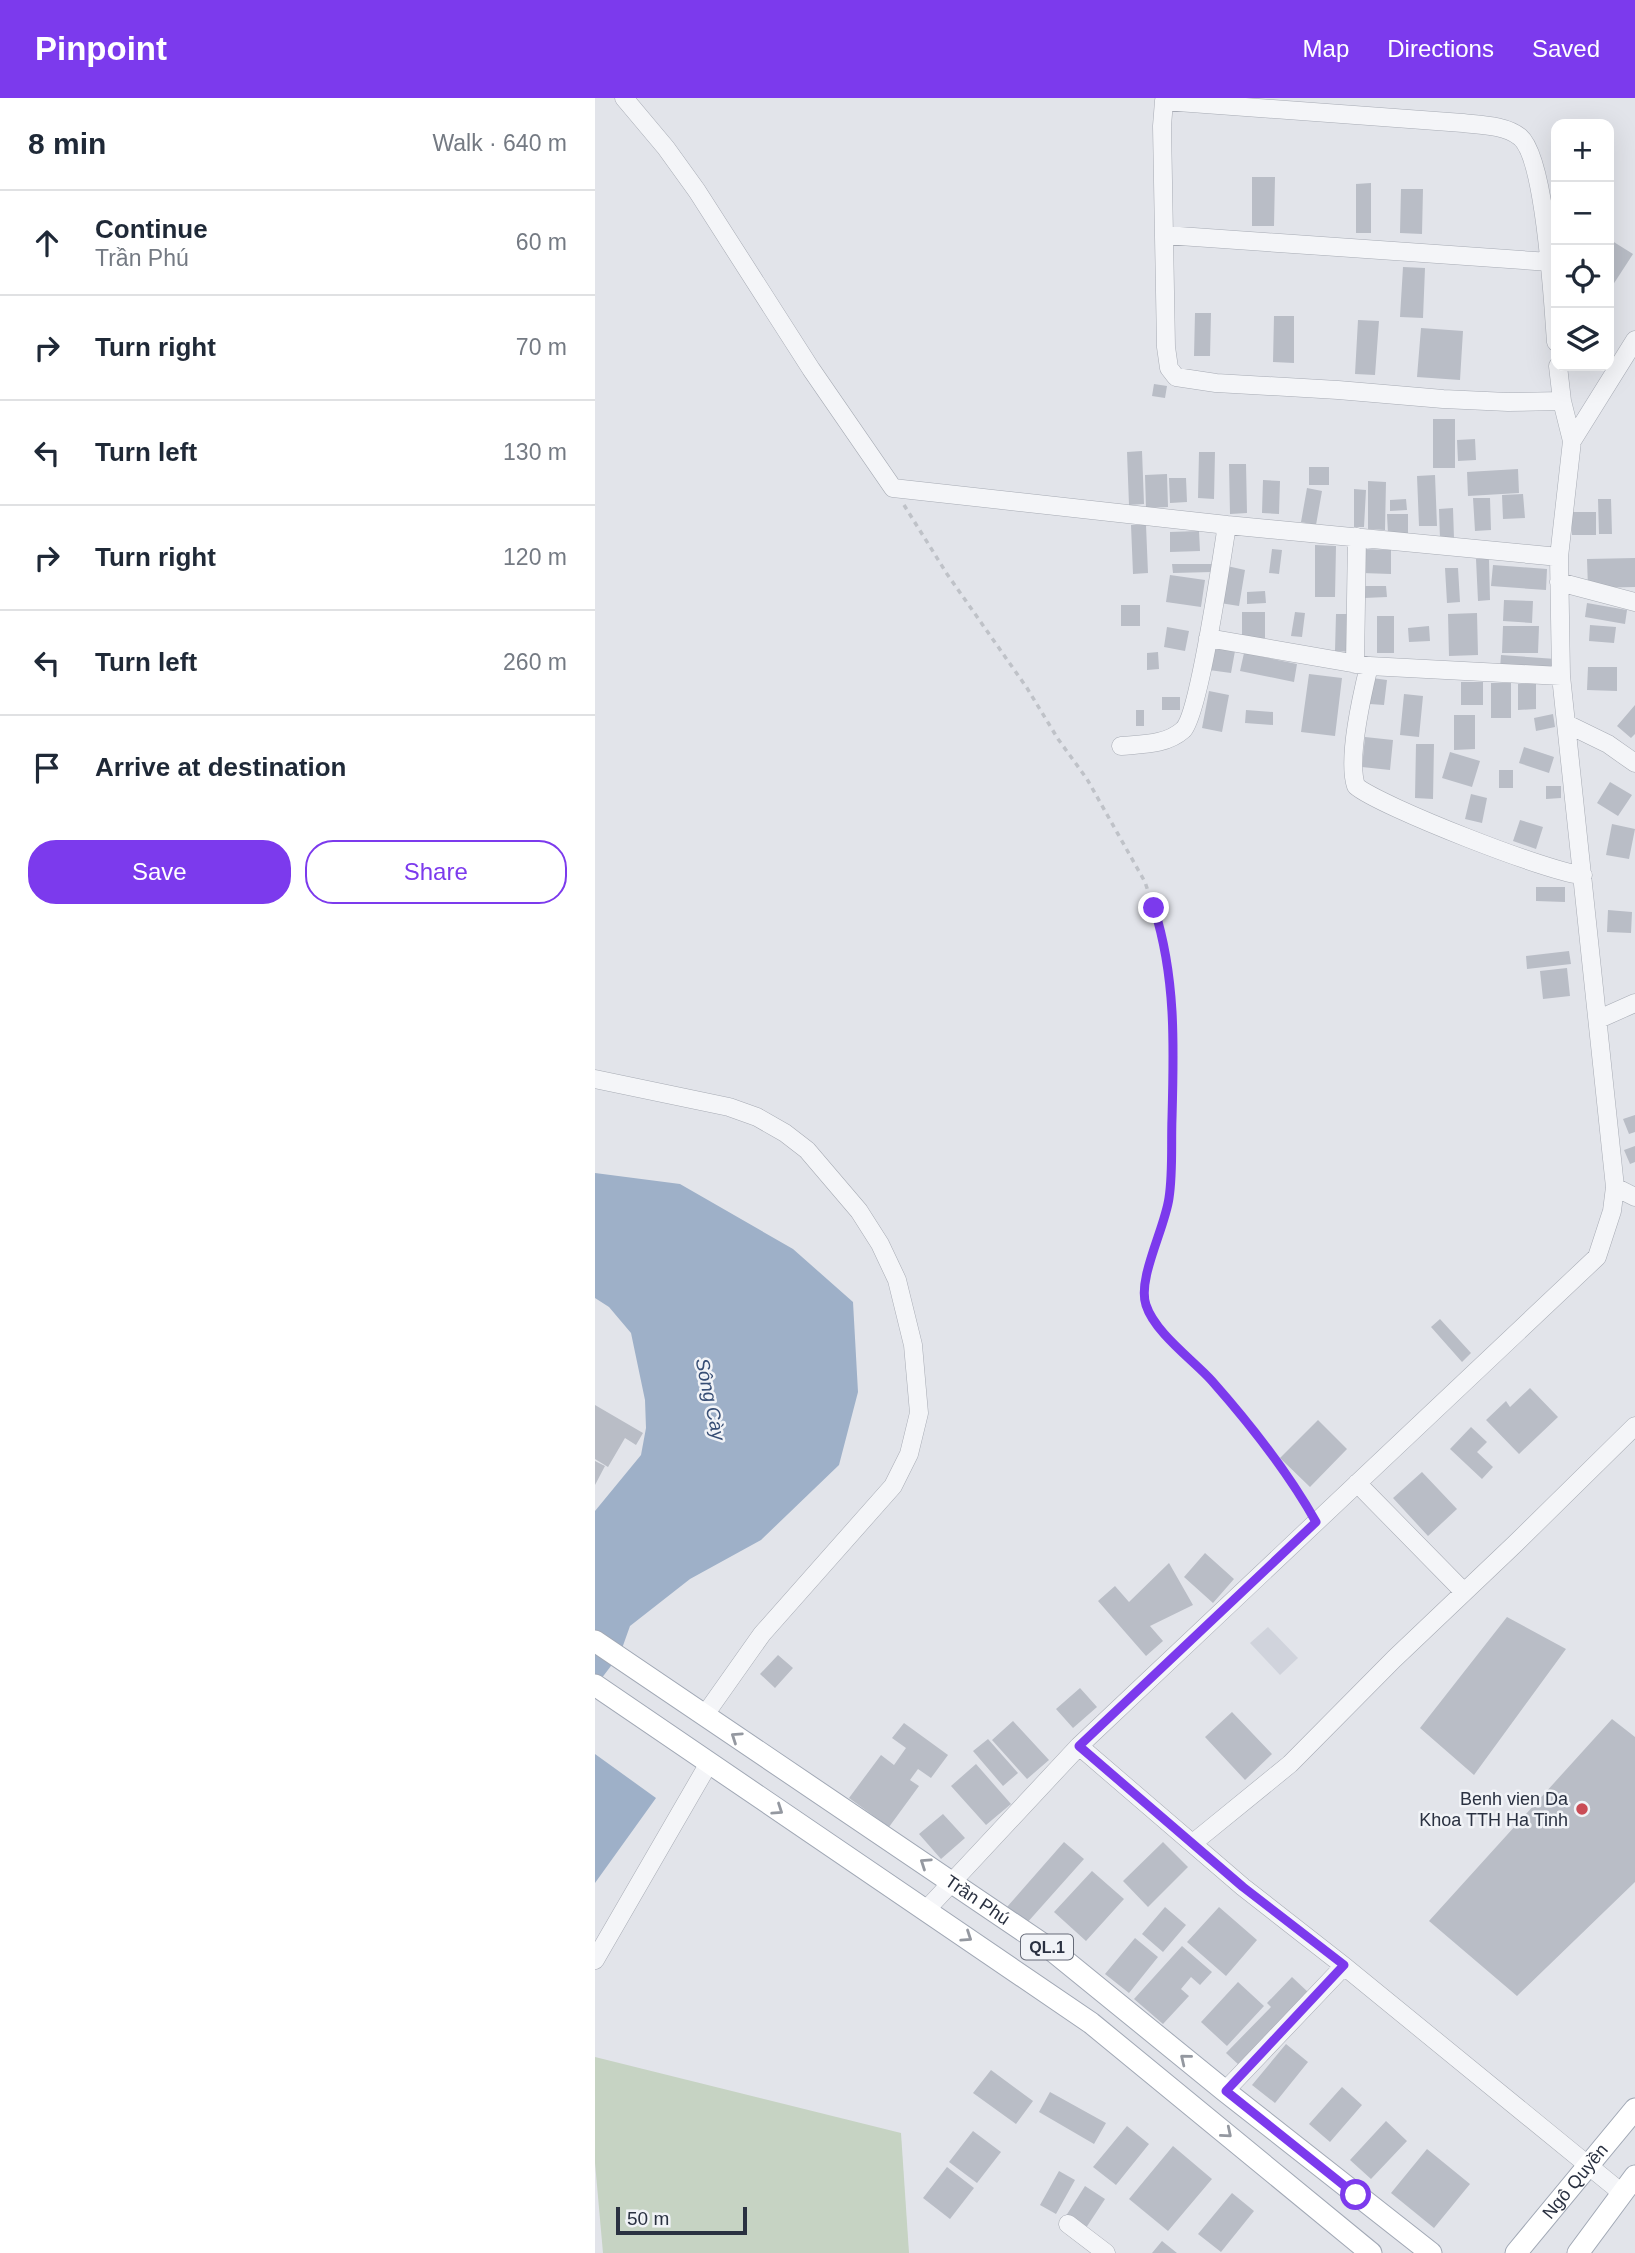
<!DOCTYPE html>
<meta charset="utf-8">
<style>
:root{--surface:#fff;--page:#f6f6f7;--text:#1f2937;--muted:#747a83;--line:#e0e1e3;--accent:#7c3aed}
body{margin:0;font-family:Arial,sans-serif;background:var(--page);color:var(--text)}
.controls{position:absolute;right:21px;top:21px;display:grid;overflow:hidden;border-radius:14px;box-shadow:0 7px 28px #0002}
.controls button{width:63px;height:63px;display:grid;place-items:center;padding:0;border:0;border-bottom:2px solid var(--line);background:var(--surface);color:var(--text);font:35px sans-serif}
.scale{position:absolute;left:21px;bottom:18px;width:131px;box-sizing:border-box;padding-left:7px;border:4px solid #2a3141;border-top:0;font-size:19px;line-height:24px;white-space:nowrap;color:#2a3141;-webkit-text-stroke:5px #f1f3f7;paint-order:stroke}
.stop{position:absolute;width:21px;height:21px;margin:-16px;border:5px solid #7c3aed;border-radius:50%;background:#fff}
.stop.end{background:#7c3aed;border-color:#fff;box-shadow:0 2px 7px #0008}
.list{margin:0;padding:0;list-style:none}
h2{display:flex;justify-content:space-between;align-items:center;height:91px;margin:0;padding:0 28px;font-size:30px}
h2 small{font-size:23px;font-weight:400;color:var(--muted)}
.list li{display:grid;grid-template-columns:46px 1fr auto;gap:21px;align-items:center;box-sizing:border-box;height:105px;padding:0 28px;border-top:2px solid var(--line)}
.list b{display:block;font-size:26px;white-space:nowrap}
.list p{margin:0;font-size:23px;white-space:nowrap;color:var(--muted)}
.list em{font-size:23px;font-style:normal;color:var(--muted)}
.actions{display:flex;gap:14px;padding:21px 28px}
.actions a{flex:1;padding:16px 0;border:2px solid var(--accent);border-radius:28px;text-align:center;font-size:24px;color:var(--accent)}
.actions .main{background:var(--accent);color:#fff}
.icon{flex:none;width:38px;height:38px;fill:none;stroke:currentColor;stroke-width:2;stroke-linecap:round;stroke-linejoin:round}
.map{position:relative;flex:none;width:1040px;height:2155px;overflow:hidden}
header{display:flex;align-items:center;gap:42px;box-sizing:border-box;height:98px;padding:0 35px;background:var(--accent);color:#fff}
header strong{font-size:33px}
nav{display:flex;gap:38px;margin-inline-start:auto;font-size:24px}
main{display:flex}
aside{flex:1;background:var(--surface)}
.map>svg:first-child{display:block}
</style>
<header>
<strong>Pinpoint</strong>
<nav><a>Map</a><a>Directions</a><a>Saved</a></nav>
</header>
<main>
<aside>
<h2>8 min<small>Walk · 640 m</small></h2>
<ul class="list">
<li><svg class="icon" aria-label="ahead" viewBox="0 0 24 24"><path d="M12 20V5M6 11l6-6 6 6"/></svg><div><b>Continue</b><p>Trần Phú</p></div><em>60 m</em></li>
<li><svg class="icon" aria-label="right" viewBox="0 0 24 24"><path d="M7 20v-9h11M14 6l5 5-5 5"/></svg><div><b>Turn right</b></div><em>70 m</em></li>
<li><svg class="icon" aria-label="left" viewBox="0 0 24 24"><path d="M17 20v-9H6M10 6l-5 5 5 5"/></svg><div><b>Turn left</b></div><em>130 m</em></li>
<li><svg class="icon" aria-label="right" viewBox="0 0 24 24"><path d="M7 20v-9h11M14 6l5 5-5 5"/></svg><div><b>Turn right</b></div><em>120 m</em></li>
<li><svg class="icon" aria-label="left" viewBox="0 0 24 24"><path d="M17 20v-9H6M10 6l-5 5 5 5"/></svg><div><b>Turn left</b></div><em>260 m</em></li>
<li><svg class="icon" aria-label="arrive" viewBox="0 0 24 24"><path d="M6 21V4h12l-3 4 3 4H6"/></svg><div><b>Arrive at destination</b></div></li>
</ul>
<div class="actions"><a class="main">Save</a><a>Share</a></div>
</aside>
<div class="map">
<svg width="1040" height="2155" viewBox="0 0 1040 2155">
<rect width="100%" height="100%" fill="#e2e4ea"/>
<!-- built -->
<path fill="#d0d3dc" d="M 673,1529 L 703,1560 L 685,1577 L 655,1545 Z"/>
<!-- green -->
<path fill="#c6d3c3" d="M 0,1959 L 306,2035 L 314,2155 L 8,2155 L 0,2065 Z"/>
<!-- water -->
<path fill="#9eb0c8" d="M 0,1075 L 85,1086 L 198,1151 L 258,1204 L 263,1294 L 244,1367 L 166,1442 L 95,1481 L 35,1528 L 25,1556 L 0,1589 L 0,1413 L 46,1357 L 51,1330 L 50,1302 L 36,1235 L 14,1209 L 0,1200 Z
M 0,1656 L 61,1700 L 0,1785 Z"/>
<!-- building -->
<path fill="#b9bdc6" d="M 657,79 L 680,79 L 679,128 L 657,128 Z
M 776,85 L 776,135 L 761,135 L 761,86 Z
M 806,91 L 828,91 L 827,136 L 805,135 Z
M 1014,141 L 1038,156 L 1014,193 Z
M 808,169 L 830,170 L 828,220 L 805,219 Z
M 600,215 L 616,215 L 615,258 L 599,258 Z
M 679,218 L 699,218 L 699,265 L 678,264 Z
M 763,222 L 784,223 L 780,277 L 760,276 Z
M 826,230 L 868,233 L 865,282 L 822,279 Z
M 559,286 L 572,288 L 570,300 L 557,298 Z
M 838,321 L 860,321 L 860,370 L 838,370 Z
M 880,341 L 881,362 L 863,363 L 862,342 Z
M 547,353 L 549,406 L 534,407 L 532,354 Z
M 604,354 L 620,354 L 619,401 L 603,400 Z
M 634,366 L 651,366 L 652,415 L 635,416 Z
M 714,369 L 734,369 L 734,387 L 714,387 Z
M 923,371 L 924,395 L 873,398 L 872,374 Z
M 572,376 L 573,409 L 551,410 L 550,377 Z
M 840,377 L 842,428 L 824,428 L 822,378 Z
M 574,380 L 591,380 L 592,404 L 575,405 Z
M 668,382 L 685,383 L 684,416 L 667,415 Z
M 773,383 L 791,384 L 790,432 L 773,431 Z
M 712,390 L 727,393 L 721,427 L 706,424 Z
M 759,391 L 771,392 L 769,429 L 759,429 Z
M 928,396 L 930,420 L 908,421 L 907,397 Z
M 878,400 L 895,400 L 896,432 L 880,433 Z
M 811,401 L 812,412 L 795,413 L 795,402 Z
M 1003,401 L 1016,401 L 1017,436 L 1004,436 Z
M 858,410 L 859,441 L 845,441 L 844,411 Z
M 976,414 L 1001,414 L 1001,437 L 977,437 Z
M 792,416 L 813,416 L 813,436 L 793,436 Z
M 536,427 L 551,427 L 553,475 L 538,476 Z
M 604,433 L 605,453 L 575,454 L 575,434 Z
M 720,447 L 741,448 L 740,499 L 720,499 Z
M 677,451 L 687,452 L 684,476 L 674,475 Z
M 768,451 L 796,452 L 796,476 L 767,475 Z
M 1040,460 L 1040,489 L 993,490 L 992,461 Z
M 881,461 L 894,461 L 895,502 L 883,503 Z
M 577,466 L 617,466 L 617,474 L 578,475 Z
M 898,467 L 952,471 L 951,492 L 896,488 Z
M 632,468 L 650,472 L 644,508 L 625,505 Z
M 850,470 L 863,470 L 865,504 L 852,505 Z
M 575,477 L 610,482 L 606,509 L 571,504 Z
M 768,488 L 791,488 L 792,499 L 769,500 Z
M 670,493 L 671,505 L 652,506 L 652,494 Z
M 909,502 L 938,503 L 937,525 L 908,523 Z
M 992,505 L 1032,512 L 1030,526 L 990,519 Z
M 526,507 L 545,507 L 545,528 L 526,528 Z
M 647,514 L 670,514 L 670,540 L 647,540 Z
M 700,514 L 710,515 L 707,539 L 696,538 Z
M 882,515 L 883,557 L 854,558 L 853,516 Z
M 741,516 L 757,516 L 757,554 L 740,553 Z
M 782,518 L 799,518 L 799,555 L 782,555 Z
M 995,527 L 1021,529 L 1019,545 L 994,543 Z
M 834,528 L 835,543 L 814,544 L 813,530 Z
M 908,528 L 944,528 L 943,555 L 907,555 Z
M 572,529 L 594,533 L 590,553 L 569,549 Z
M 618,550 L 640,553 L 636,575 L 614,572 Z
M 563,554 L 564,571 L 552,572 L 552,555 Z
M 649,555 L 702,566 L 699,584 L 645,573 Z
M 906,557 L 961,561 L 960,575 L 905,571 Z
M 993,569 L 1022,569 L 1022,593 L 992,592 Z
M 714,576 L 747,580 L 740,638 L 706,634 Z
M 777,580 L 792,582 L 789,607 L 775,606 Z
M 866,584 L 888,584 L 888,607 L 866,607 Z
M 896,585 L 916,585 L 916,620 L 896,620 Z
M 941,585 L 941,611 L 923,612 L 923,586 Z
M 614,593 L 634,597 L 627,634 L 607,630 Z
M 809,596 L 828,598 L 824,639 L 805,637 Z
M 567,599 L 585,599 L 585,612 L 567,612 Z
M 1040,607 L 1040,636 L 1036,640 L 1022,628 Z
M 541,612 L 549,612 L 549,628 L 541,628 Z
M 651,612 L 678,614 L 678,627 L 650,625 Z
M 958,616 L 960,629 L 941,633 L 939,620 Z
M 859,617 L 880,617 L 880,651 L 859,652 Z
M 770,639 L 798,642 L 795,672 L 767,669 Z
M 821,646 L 839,646 L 838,701 L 820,700 Z
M 929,649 L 959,659 L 954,675 L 924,665 Z
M 855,654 L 885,663 L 877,689 L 847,680 Z
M 904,672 L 918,672 L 918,690 L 904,690 Z
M 1015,684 L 1037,697 L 1023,718 L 1002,705 Z
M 951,688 L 966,688 L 966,700 L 951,701 Z
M 876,696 L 892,700 L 887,725 L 870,721 Z
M 925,722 L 948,729 L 941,751 L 918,743 Z
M 1017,726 L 1040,731 L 1034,761 L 1011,757 Z
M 941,789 L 970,789 L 970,804 L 941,803 Z
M 1013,812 L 1037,814 L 1036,835 L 1012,834 Z
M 974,853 L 976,866 L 932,871 L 931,858 Z
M 972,870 L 975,898 L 948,901 L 945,873 Z
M 1040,1017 L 1040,1034 L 1034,1036 L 1028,1021 Z
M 1040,1048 L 1040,1064 L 1035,1066 L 1029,1052 Z
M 845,1221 L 876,1255 L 867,1264 L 836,1229 Z
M 935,1290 L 963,1319 L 924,1356 L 891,1322 L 911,1303 L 915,1309 Z
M 0,1307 L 48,1335 L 41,1347 L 30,1340 L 13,1369 L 0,1361 Z
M 723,1322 L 752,1351 L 715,1389 L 685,1360 Z
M 876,1329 L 892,1344 L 882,1354 L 898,1369 L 887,1381 L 855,1351 Z
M 0,1363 L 10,1368 L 0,1387 Z
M 827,1374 L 862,1411 L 833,1438 L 798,1400 Z
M 610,1455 L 639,1481 L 618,1505 L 589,1479 Z
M 574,1465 L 598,1507 L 555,1528 L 568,1543 L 551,1558 L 503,1503 L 520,1488 L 534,1504 Z
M 912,1519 L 971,1551 L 879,1677 L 825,1630 Z
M 183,1557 L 198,1570 L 180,1590 L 165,1576 Z
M 485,1590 L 502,1609 L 478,1630 L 461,1611 Z
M 637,1614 L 677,1656 L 650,1682 L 610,1639 Z
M 1017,1621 L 1040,1639 L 1040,1784 L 922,1898 L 834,1823 Z
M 418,1623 L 454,1662 L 432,1681 L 397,1642 Z
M 309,1625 L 353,1657 L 336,1680 L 323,1671 L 315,1682 L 324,1688 L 294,1729 L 254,1700 L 286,1657 L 299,1667 L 311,1650 L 297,1640 Z
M 393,1641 L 423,1675 L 408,1688 L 378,1653 Z
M 381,1666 L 416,1706 L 391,1727 L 356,1688 Z
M 348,1716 L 370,1740 L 346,1761 L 324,1736 Z
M 469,1744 L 489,1761 L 431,1826 L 412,1809 Z
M 568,1744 L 593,1769 L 553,1809 L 528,1783 Z
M 497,1773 L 529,1801 L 491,1843 L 459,1814 Z
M 570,1809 L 591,1827 L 568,1854 L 547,1836 Z
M 624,1809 L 662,1842 L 631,1878 L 592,1844 Z
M 540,1840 L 563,1859 L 534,1895 L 510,1876 Z
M 587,1848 L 617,1874 L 605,1887 L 596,1879 L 586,1891 L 594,1898 L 568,1926 L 539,1901 Z
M 697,1879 L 714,1895 L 644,1967 L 631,1955 L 676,1909 L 672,1905 Z
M 643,1884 L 669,1908 L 632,1948 L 606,1924 Z
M 691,1946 L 713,1964 L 680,2005 L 657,1987 Z
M 396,1972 L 438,2003 L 421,2026 L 378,1995 Z
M 747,1989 L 767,2007 L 735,2044 L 714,2026 Z
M 455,1994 L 511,2025 L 499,2046 L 444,2014 Z
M 791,2023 L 812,2043 L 776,2081 L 755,2062 Z
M 532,2028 L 554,2046 L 521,2087 L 498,2069 Z
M 378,2033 L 406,2054 L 382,2085 L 354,2064 Z
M 578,2048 L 617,2081 L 573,2133 L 534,2101 Z
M 832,2051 L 875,2086 L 839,2130 L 796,2095 Z
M 352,2069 L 379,2090 L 355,2121 L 328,2100 Z
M 464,2073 L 480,2082 L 461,2116 L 445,2107 Z
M 490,2088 L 510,2101 L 489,2133 L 469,2121 Z
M 637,2095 L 659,2113 L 626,2154 L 603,2136 Z
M 567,2143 L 582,2155 L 557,2155 Z"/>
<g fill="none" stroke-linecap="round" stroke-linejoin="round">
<!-- minor casing -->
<g stroke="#a7abb4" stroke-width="19">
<path id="minor" d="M 29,0 L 71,50 L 102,93 L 216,271 L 298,390 L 632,427
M 570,137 L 955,164
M 961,244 C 958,206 951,61 925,39 C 910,27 885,27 868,25 L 569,3 L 567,28 L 571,249 L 574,270 L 581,279 L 621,285 L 743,292 L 848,301 L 913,304 L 967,303
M 963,268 L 967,303 L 977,343
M 964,484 L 1040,504
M 613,540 L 774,568 L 966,578
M 760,566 L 762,439
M 774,568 C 767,597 752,661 761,688 C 784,708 960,777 988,777
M 972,626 L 1013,646 L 1040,665
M 526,648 C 548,646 571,647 588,632 C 604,617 627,458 632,427 L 964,459
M 1004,921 L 1040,905
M 0,981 L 134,1009 L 162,1019 L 190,1035 L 212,1052 L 264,1113 L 285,1146 L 302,1182 L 318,1247 L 324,1315 L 314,1356 L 298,1388 L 167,1536 L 109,1618
M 1020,1089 L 1040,1099
M 762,1385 L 868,1493
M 484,1648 L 648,1789 L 749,1868 L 1027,2095
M 598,1745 L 695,1666 L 799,1561 L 921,1445 L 1040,1328
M 331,1812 L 484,1648 L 1002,1159 L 1017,1113 L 1020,1089 L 966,578 L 964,459 L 977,343 L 1040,242
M 0,1862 L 114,1665
M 630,1993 L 749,1868
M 473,2126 L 511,2155"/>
</g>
<!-- major casing -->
<g stroke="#a1a8b5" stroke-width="23">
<g id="major">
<path id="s1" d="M 0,1543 L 458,1853 L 630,1993 L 836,2155"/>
<path d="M 0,1587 L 496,1925 L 776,2155"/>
<path id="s2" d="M 921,2155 L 1040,2011"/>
<path d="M 983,2155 L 1040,2078"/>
</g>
</g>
<!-- path -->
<path stroke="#bfc2c8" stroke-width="3.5" stroke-dasharray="5 5" stroke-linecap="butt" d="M 309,407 L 352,476 L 432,590 L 463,641 L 492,681 L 550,784 L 567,836 L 577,894 L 579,945 L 574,1099 L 565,1138 L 547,1189 L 551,1209 L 586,1254 L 616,1283 L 675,1356 L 713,1410"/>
<!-- minor -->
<use href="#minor" stroke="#f4f5f8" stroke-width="18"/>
<!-- major -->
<use href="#major" stroke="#fff" stroke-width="21"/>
</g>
<!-- one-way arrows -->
<defs><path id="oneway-chevron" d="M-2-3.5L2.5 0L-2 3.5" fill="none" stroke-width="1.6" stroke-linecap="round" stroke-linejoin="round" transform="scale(1.75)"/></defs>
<g stroke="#9498a0">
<use href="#oneway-chevron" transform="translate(141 1639) rotate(-146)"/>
<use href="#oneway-chevron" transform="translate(183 1712) rotate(34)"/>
<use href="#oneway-chevron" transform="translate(330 1765) rotate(-146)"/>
<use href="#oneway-chevron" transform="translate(372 1839) rotate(34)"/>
<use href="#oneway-chevron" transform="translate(590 1961) rotate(-141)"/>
<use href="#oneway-chevron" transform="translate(632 2035) rotate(40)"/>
</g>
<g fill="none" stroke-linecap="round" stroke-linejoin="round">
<!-- route -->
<path stroke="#7c3aed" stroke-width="9" d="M 559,810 C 581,879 579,948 577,1020 C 576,1046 578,1074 574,1100 C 570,1130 542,1181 551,1207 C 560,1235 598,1262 617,1283 C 655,1326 693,1374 721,1424 L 484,1648 L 648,1789 L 749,1867 L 631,1993 L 761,2097"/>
</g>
<!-- markers -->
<circle fill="#ca4c56" stroke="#f1f3f7" stroke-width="2.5" cx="987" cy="1711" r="7"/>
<g text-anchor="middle" stroke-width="5" stroke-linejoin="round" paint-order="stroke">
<!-- shield labels -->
<rect fill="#f1f3f7" stroke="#666b78" stroke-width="2" x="426" y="1836.5" width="52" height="25" rx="5"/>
<g font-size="16" font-weight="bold" fill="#2a3141">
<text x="452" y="1855">QL.1</text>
</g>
<!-- poi labels -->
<g font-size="18" fill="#2a3141" stroke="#f1f3f7" text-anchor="end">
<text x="973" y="1707">Benh vien Da<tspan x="973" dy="21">Khoa TTH Ha Tinh</tspan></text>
</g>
<!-- street labels -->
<g font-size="18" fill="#2a3141" stroke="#f1f3f7">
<text dy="6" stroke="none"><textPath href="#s1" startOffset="462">Trần Phú</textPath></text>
<text dy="6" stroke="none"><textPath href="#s2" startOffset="93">Ngô Quyền</textPath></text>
</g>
<!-- water labels -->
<g font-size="19" font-style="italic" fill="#364d74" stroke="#f1f3f7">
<text transform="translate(116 1301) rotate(78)" y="7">Sông Cày</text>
</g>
</g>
</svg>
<div class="controls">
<button>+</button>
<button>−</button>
<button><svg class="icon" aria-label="locate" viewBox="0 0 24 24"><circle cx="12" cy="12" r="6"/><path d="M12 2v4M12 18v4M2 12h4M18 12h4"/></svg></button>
<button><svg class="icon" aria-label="layers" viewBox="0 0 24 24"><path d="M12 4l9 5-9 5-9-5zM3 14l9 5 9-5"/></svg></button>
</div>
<div class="scale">50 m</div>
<div class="stop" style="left:761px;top:2097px"></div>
<div class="stop end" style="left:559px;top:810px"></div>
</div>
</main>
